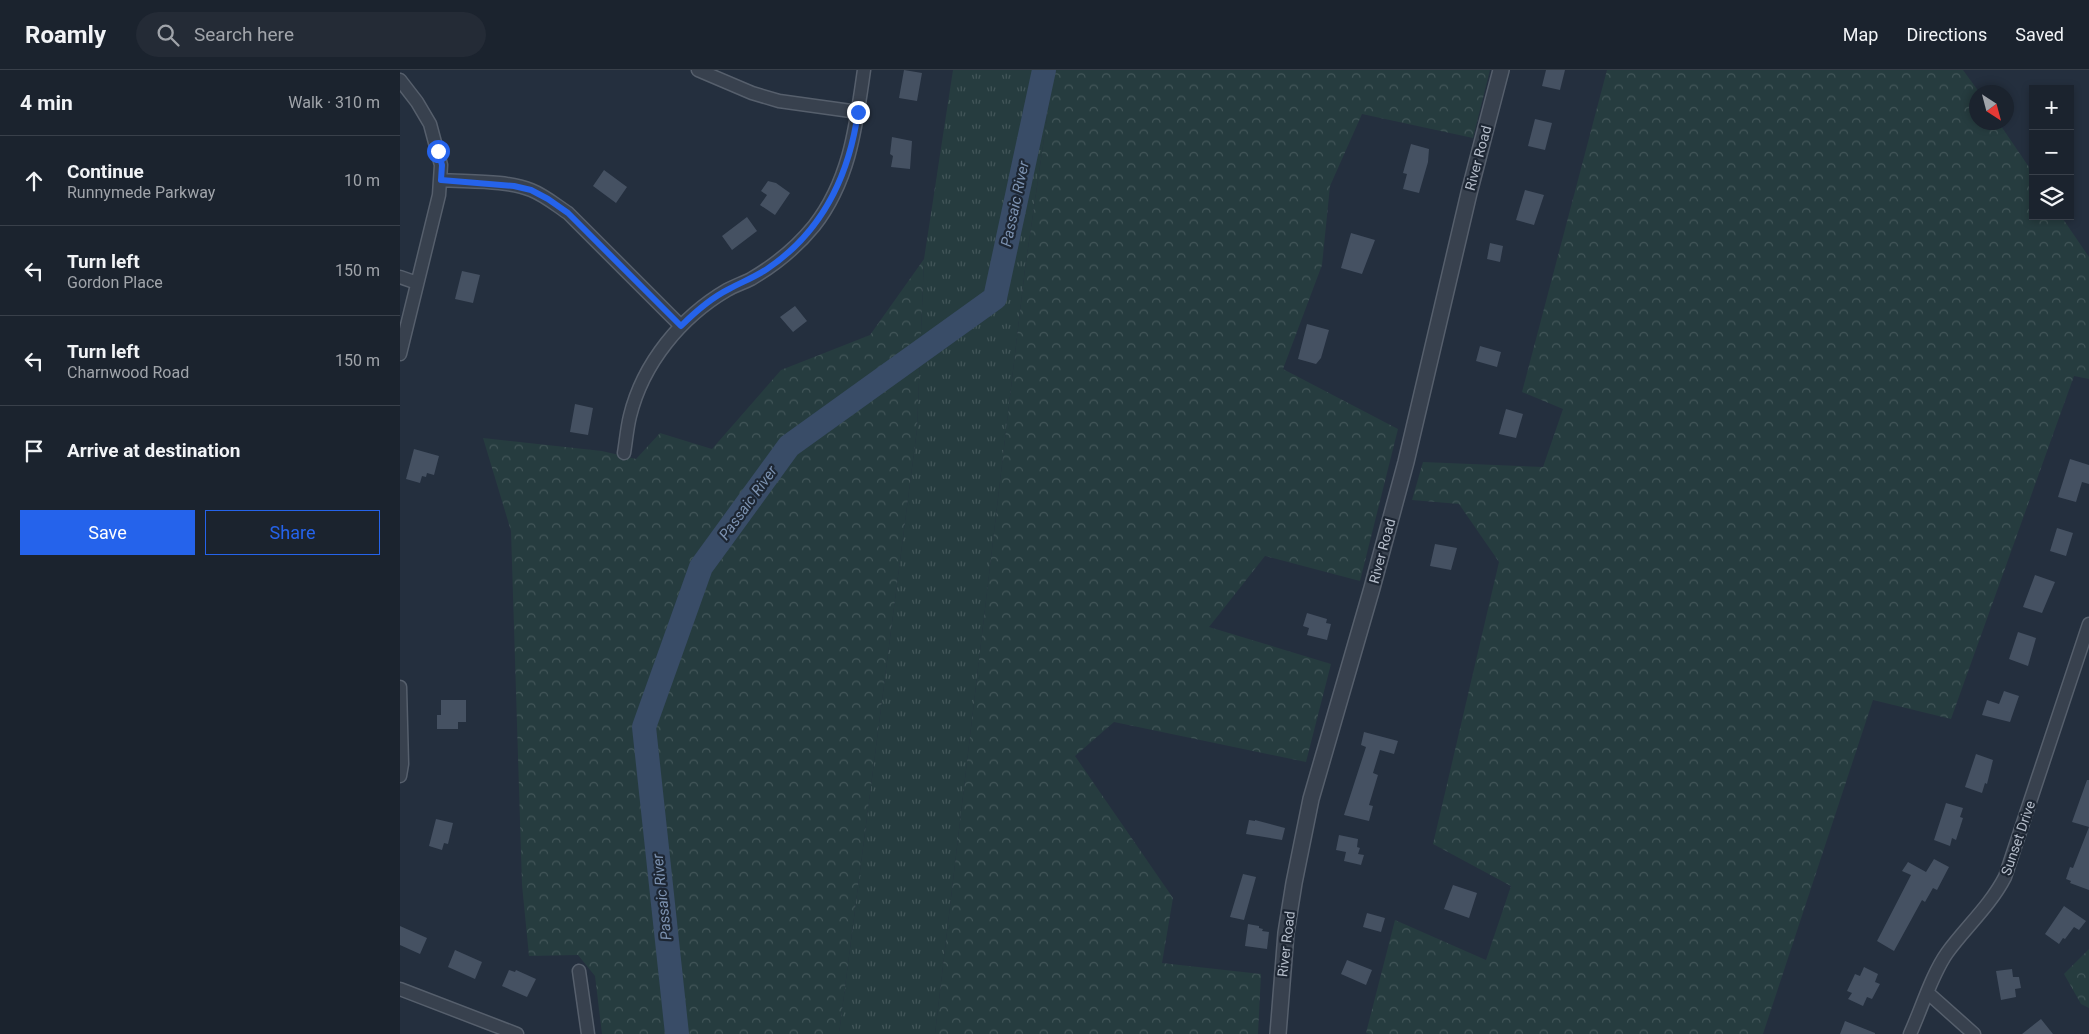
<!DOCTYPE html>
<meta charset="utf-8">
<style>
:root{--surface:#1b232e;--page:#242b36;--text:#f1f3f6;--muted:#a0a4aa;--line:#39404a;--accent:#2563eb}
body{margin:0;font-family:Roboto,sans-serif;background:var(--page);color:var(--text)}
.controls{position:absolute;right:15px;top:15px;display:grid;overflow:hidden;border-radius:0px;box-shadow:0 2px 8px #0003}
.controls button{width:45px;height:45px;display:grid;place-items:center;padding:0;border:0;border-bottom:1px solid var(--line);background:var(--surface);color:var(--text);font:25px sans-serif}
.compass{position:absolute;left:1569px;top:15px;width:45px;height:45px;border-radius:50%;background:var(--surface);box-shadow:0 2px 8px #0003;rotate:144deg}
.stop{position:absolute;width:15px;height:15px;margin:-11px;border:4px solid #2563eb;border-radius:50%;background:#fff}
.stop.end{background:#2563eb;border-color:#fff;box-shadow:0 1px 5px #0008}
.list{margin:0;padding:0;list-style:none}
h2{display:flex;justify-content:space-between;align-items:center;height:65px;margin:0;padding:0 20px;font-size:21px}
h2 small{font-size:16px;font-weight:400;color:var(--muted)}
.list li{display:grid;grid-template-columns:32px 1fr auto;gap:15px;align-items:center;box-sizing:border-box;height:90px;padding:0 20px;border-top:1px solid var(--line)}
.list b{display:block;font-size:19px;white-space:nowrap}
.list p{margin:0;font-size:16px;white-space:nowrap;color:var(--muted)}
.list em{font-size:16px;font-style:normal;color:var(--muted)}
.actions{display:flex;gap:10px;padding:15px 20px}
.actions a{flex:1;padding:11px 0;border:1px solid var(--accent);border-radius:0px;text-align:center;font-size:18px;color:var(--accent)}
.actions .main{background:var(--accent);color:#fff}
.icon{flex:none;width:28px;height:28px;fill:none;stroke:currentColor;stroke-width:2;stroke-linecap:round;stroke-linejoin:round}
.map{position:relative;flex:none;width:1689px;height:964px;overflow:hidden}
header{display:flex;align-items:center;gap:30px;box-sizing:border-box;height:70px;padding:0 25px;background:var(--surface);border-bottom:1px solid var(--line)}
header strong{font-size:24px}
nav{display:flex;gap:28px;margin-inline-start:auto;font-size:18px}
.search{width:350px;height:45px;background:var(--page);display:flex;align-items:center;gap:12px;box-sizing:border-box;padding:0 18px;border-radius:28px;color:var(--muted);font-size:19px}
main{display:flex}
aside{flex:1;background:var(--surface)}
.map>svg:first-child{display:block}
</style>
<header>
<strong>Roamly</strong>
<div class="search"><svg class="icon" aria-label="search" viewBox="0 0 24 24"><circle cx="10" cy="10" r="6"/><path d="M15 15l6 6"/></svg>Search here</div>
<nav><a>Map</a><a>Directions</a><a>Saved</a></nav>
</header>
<main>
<aside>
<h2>4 min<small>Walk · 310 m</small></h2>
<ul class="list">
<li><svg class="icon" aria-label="ahead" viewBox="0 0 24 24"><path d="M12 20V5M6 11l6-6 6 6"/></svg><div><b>Continue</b><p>Runnymede Parkway</p></div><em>10 m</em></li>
<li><svg class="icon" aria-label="left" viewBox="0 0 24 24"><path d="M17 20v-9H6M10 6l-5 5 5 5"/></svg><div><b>Turn left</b><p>Gordon Place</p></div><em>150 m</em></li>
<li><svg class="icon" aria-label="left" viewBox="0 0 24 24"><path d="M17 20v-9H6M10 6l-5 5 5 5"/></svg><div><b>Turn left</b><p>Charnwood Road</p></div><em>150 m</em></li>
<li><svg class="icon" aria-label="arrive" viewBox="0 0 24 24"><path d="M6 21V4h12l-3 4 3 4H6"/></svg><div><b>Arrive at destination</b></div></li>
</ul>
<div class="actions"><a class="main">Save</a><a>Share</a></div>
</aside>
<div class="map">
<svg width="1689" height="964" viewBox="0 0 1689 964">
<defs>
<pattern id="grass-tufts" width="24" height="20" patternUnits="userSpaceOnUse" patternTransform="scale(1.25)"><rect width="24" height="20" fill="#263c3f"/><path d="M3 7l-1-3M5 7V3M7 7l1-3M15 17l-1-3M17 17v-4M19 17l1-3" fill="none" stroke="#435659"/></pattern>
<pattern id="forest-crowns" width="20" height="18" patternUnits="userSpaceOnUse" patternTransform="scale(1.25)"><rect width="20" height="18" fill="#263c3f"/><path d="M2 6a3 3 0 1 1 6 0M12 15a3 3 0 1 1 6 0" fill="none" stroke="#435659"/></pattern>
</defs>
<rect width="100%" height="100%" fill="#242f3e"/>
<!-- grass -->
<path fill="url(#grass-tufts)" d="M 553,0 L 654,0 L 625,199 L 535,964 L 439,964 L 517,359 L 524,189 Z"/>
<!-- forest -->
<path fill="url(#forest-crowns)" d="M 654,0 L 1090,0 L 1073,68 L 962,44 L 930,116 L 922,195 L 883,299 L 998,359 L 960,511 L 865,486 L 809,557 L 931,594 L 906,692 L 714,652 L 675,686 L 773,828 L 762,893 L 861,904 L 858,964 L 535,964 L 625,199 Z
M 1207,0 L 1563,0 L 1579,22 L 1576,22 L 1576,52 L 1599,53 L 1633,103 L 1633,146 L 1661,146 L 1689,187 L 1689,309 L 1674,306 L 1551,649 L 1473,630 L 1363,964 L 970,964 L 966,963 L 995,850 L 1086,890 L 1111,816 L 1033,774 L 1099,492 L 1059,434 L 1012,430 L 1023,392 L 1143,397 L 1163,339 L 1122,322 Z
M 524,189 L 517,359 L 439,964 L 202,964 L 195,906 L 178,885 L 129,886 L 122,815 L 111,461 L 83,368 L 202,381 L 236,389 L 260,363 L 312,379 L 381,300 L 470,265 Z
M 1689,879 L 1689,938 L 1681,934 L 1664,904 Z"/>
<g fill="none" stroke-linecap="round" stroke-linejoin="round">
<!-- river -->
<path stroke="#394c67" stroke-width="24" d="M 277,964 L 244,657 L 301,497 L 389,376 L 595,228 L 644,0"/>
</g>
<!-- building -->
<path fill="#455162" d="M 504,0 L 522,3 L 517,31 L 499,28 Z
M 1146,0 L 1165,0 L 1160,20 L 1142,16 Z
M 1135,49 L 1152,53 L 1145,80 L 1128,76 Z
M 492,67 L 512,71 L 510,99 L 491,97 L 493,86 L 490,84 Z
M 1011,74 L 1029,79 L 1028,92 L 1019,123 L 1003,119 L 1007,104 L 1003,103 Z
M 204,100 L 227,117 L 216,133 L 193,116 Z
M 368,111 L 376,113 L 390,123 L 375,145 L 360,135 L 367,125 L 361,121 Z
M 1125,120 L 1144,125 L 1134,155 L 1116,150 Z
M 347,147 L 357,161 L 332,180 L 322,166 Z
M 951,163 L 975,170 L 962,204 L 941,198 Z
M 1090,173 L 1103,176 L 1100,192 L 1087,189 Z
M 62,201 L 80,205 L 73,233 L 55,229 Z
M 395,236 L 407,251 L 393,262 L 380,247 Z
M 907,254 L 929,260 L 921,288 L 916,294 L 898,289 Z
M 1080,276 L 1101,282 L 1097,297 L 1076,291 Z
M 175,334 L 193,338 L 188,365 L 170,362 Z
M 1106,339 L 1123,344 L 1116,368 L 1099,364 Z
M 14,379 L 39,386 L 34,405 L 27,403 L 26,407 L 22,406 L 20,413 L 6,409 Z
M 1670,389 L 1689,395 L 1689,414 L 1682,412 L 1676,432 L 1658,427 Z
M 1657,458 L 1673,463 L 1666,486 L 1650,481 Z
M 1035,474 L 1057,478 L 1051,500 L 1030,496 Z
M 1635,505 L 1655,512 L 1642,543 L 1623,537 Z
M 907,543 L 927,549 L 926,553 L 931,554 L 927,570 L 907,565 L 909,558 L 903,556 Z
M 1618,562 L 1636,568 L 1628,596 L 1609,589 Z
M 1604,621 L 1619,626 L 1610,652 L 1582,645 L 1587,630 L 1599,634 Z
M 41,630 L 66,630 L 66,652 L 58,652 L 58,659 L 37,659 L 37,645 L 41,645 Z
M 964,662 L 998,671 L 994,684 L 980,680 L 973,703 L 978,705 L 969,735 L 973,736 L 969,751 L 944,745 L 966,677 L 961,675 Z
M 1576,684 L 1593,690 L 1587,714 L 1585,713 L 1582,723 L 1565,717 Z
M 1687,710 L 1689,710 L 1689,820 L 1670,813 L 1671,811 L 1666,809 L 1670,797 L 1673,798 L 1689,757 L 1672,752 Z
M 1546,733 L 1563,738 L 1560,747 L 1563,748 L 1556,770 L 1552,768 L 1550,776 L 1534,770 Z
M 36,749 L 53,753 L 48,774 L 44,773 L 42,780 L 29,776 Z
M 849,750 L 855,751 L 855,750 L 885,758 L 882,770 L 846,764 Z
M 939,765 L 958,769 L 957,777 L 960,778 L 958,784 L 964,785 L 961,795 L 944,791 L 946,782 L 936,780 Z
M 1534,789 L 1549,797 L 1537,820 L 1533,818 L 1525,832 L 1522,830 L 1494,881 L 1477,871 L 1511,805 L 1502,801 L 1508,792 L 1526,802 Z
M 843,804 L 856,807 L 844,850 L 830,847 Z
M 1053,815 L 1077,823 L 1069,848 L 1044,839 Z
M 1664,836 L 1686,851 L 1679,860 L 1674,857 L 1665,869 L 1663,868 L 1659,874 L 1645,864 Z
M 967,843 L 985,848 L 981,862 L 963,857 Z
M 848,854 L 859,856 L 859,858 L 863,859 L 862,861 L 869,862 L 867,879 L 845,876 Z
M 0,856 L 27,868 L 20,884 L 0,875 Z
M 55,880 L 82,892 L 75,909 L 48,897 Z
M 947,890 L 972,900 L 966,915 L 941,904 Z
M 1464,897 L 1478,904 L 1475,912 L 1480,914 L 1472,929 L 1467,927 L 1463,936 L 1448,929 L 1452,923 L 1447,921 L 1455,904 L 1460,906 Z
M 1612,899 L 1613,907 L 1619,907 L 1621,918 L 1615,919 L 1616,927 L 1601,930 L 1596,901 Z
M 109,900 L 115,902 L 116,900 L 136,909 L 127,927 L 102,916 Z
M 1641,949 L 1653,964 L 1622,964 Z
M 1445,951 L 1475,963 L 1475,964 L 1440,964 Z"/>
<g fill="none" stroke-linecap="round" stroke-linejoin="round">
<!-- minor casing -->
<g stroke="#565f6c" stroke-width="15">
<path id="minor" d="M 298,0 L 352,23 L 379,31 L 458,42
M 0,10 L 17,32 L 30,54 L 41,95 L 39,125 L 0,284
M 41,110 C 68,112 106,110 131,120 C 144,125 156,135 168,143 L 281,256
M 0,207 L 17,213
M 224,383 C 226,371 227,358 230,346 C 243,293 281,247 327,220 C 334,216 343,213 351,209 C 375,195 396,178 414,156 C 450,110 456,56 464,0
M 0,617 L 2,694 L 0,706
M 179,901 L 188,964
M 0,919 L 117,964
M 1528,923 L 1574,964
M 1510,964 C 1521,940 1532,904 1547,883 C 1565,858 1590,836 1605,807 L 1689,554"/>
</g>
<!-- tertiary casing -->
<g stroke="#565f6c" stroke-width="18">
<path id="tertiary" d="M 878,964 L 886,863 L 894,813 L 911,729 L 972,518 L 1006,392 L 1069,123 L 1101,0"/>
</g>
<!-- minor -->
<use href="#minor" stroke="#38414e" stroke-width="12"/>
<!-- tertiary -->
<use href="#tertiary" stroke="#38414e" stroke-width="15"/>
</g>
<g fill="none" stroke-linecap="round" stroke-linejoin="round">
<!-- route -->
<path stroke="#2563eb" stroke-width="6" d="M 38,81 L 42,95 L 41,110 L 114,116 L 131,120 L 148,129 L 168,143 L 281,256 C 295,242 311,228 329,219 C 342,212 355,207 367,199 C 422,162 449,106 458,42"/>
</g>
<g text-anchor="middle" stroke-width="4.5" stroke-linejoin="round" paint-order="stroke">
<!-- street labels -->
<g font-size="14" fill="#b4bcc9" stroke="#1d2633">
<text transform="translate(1078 88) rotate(-75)" y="5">River Road</text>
<text transform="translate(982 481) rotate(-75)" y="5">River Road</text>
<text transform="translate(1618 768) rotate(-71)" y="5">Sunset Drive</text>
<text transform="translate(886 874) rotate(-83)" y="5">River Road</text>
</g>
<!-- water labels -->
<g font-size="15" font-style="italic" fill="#7c92b1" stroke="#1d2633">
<text transform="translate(615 134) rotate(-78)" y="5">Passaic River</text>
<text transform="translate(348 433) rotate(-54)" y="5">Passaic River</text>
<text transform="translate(262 827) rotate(-96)" y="5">Passaic River</text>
</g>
</g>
</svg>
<div class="controls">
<button>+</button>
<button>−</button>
<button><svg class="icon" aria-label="layers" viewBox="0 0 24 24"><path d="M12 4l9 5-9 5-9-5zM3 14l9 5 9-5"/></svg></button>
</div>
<svg class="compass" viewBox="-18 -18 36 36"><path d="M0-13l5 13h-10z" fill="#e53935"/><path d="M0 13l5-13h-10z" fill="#a0a4aa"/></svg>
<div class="stop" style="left:38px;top:81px"></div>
<div class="stop end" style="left:458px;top:42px"></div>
</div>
</main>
